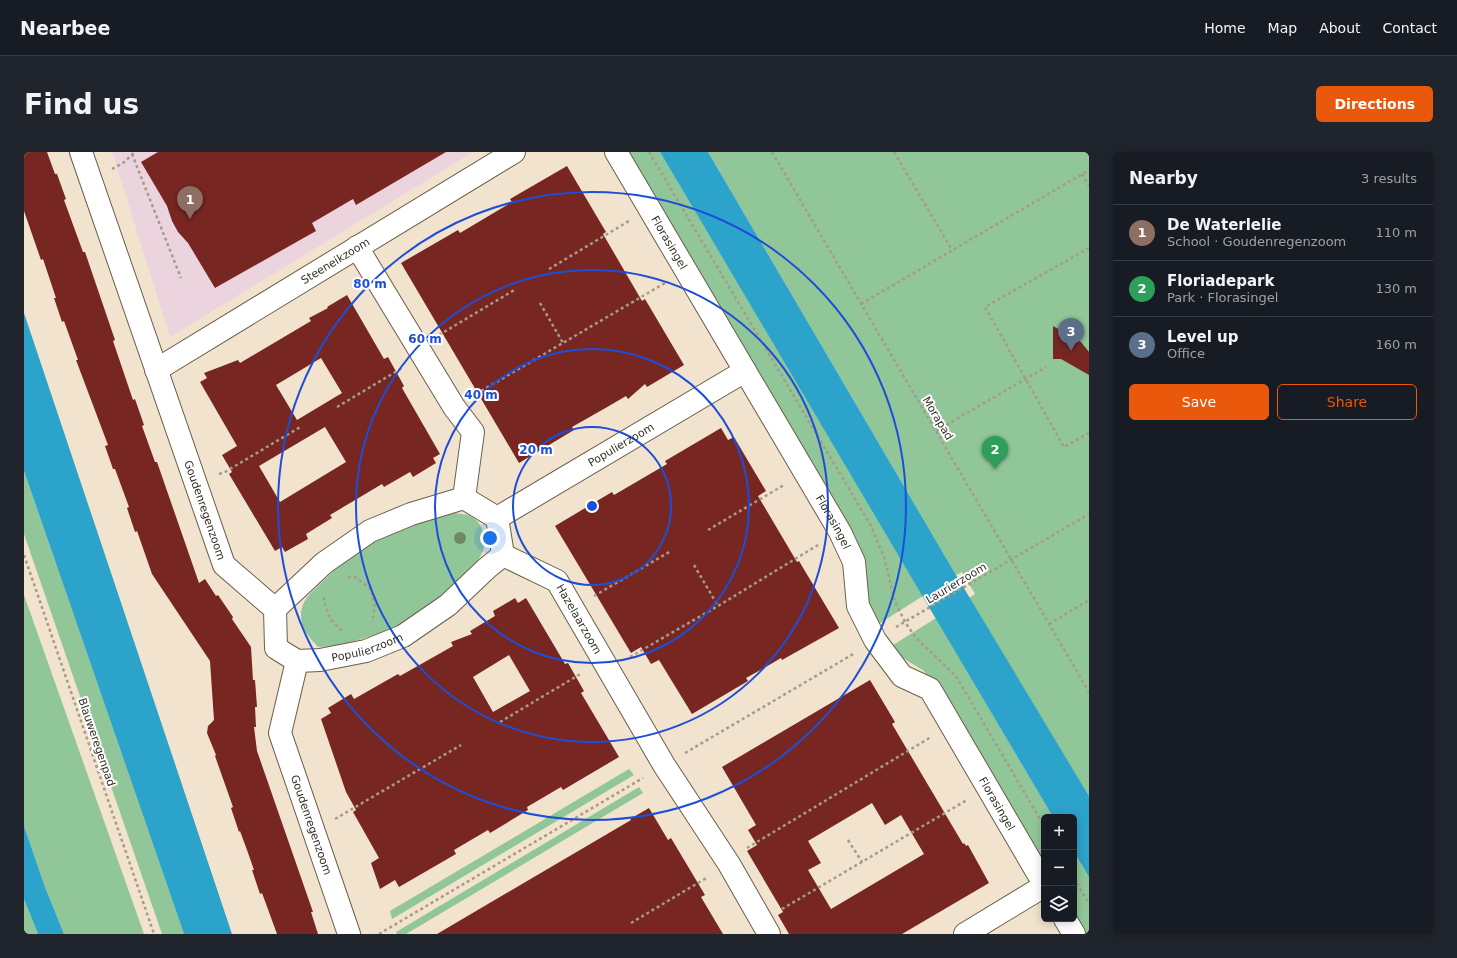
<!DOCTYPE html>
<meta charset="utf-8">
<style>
:root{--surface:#171b24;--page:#20242c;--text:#f1f3f6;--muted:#9ea1a6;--line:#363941;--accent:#ea580c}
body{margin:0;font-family:"DejaVu Sans",sans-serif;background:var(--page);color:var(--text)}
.controls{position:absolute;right:12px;bottom:12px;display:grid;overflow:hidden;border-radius:6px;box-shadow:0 2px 10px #0003}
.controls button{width:36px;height:36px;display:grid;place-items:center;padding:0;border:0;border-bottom:1px solid var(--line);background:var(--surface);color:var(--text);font:20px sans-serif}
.you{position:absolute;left:466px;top:386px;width:14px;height:14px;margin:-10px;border:3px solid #fff;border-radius:50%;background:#1a73e8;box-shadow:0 0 0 6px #1a73e833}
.badge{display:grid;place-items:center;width:26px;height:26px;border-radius:50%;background:var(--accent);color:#fff;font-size:13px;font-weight:700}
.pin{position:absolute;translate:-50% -33px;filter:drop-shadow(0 1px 2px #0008)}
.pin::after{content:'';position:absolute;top:21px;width:14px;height:12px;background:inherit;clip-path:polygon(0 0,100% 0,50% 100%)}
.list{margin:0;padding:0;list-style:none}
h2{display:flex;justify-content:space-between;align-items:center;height:52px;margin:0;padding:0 16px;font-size:17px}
h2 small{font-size:13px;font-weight:400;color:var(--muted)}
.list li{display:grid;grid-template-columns:26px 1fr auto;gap:12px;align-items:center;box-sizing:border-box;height:56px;padding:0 16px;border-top:1px solid var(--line)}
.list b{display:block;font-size:15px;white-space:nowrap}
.list p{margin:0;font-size:13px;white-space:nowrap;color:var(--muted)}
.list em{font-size:13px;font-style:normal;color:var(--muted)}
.actions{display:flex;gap:8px;padding:12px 16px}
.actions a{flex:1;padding:9px 0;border:1px solid var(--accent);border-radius:6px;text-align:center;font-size:14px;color:var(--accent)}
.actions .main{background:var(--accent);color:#fff}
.icon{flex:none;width:22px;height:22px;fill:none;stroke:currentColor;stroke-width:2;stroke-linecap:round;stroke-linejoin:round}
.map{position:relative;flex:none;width:1065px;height:782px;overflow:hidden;border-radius:6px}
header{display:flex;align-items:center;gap:24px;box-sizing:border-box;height:56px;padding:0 20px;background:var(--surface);border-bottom:1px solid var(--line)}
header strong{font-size:19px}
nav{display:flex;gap:22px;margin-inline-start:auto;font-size:14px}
.intro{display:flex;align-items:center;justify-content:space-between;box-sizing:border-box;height:96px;padding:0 24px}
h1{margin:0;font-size:28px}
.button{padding:10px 18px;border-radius:6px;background:var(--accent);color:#fff;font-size:14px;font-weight:700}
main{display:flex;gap:24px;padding:0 24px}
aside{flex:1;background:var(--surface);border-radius:6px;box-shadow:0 2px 10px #0003}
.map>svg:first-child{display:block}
</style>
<header>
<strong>Nearbee</strong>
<nav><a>Home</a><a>Map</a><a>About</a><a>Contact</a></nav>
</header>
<div class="intro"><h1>Find us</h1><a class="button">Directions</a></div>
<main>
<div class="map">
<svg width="1065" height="782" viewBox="0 0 1065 782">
<rect width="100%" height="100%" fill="#f1e3cd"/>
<!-- education -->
<path fill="#ecd4de" d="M 88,0 L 449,0 L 146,185 Z"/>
<!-- green -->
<path fill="#90c698" d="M 603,0 L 636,0 L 899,444 L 853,473 L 847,463 L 841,436 L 841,407 Z
M 684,0 L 1065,0 L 1065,644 L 945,446 L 951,442 L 938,420 L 932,423 Z
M 0,319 L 160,782 L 138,782 L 0,382 Z
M 431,361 C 435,362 442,362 446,364 C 460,370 464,391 457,403 C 454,409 447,415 443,419 C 430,433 416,448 400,459 C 377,476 323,495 294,495 C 286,486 277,477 277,464 C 277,448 287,441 297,431 C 309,420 322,406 336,397 C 365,379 399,369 431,361 Z
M 0,443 L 120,782 L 40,782 L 21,735 L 0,674 Z
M 912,466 L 1029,665 L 1020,665 L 1020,717 L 900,519 L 871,501 L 866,495 Z
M 605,617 L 610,623 L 368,767 L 366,759 Z
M 615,635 L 619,641 L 382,782 L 373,782 L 372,780 Z
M 1050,700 L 1065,725 L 1065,782 L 1059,782 L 1050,767 Z
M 0,747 L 14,782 L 0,782 Z"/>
<!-- water -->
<path fill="#2ca3cb" d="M 636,0 L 684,0 L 932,423 L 1065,644 L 1065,725 L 1050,700 L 1050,665 L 1029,665 Z
M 0,161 L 208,782 L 160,782 L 0,319 Z
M 0,674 L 21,735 L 40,782 L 14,782 L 0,747 Z"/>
<!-- building -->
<path fill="#782621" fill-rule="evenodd" d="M 0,0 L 23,0 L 31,22 L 33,22 L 42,47 L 40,48 L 59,100 L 61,100 L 91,188 L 89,189 L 109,248 L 111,247 L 120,273 L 118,274 L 131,310 L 133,310 L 175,431 L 181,427 L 192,444 L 194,443 L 209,465 L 208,467 L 227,495 L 229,528 L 231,528 L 233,555 L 231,555 L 232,575 L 230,575 L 233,599 L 289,760 L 287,760 L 294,782 L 253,782 L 238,741 L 236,742 L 228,718 L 230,718 L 223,698 L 216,679 L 215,680 L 207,656 L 209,655 L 191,604 L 192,603 L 183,581 L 184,574 L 190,568 L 186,509 L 128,422 L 113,379 L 111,380 L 103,356 L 105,355 L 91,317 L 89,317 L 81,294 L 84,293 L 52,208 L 54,208 L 40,169 L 38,170 L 30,146 L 32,146 L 19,107 L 17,108 L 0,59 Z
M 134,0 L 422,0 L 332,53 L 329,47 L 288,71 L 292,79 L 191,136 L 164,91 L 154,80 L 148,69 L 143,54 L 117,10 Z
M 543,14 L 582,80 L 579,82 L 618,149 L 621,147 L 660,213 L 623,235 L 621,232 L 604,247 L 602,244 L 585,254 L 548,275 L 550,278 L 495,311 L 377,111 L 434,78 L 436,81 L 488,50 L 486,47 Z
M 323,143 L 360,207 L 364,205 L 380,234 L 378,236 L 416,302 L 409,306 L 412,311 L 389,325 L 386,320 L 360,335 L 358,332 L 306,363 L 308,366 L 282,382 L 284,387 L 261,400 L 258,395 L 251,399 L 205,322 L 208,320 L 198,303 L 213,294 L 176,230 L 183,226 L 180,221 L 214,208 L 216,211 L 287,169 L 285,166 L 304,156 L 303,155 ZM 297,206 L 318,241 L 273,268 L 252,233 ZM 301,275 L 322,310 L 256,350 L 235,314 Z
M 1029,174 L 1057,190 L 1065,200 L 1065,223 L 1037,207 L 1029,207 Z
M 697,276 L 704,288 L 710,285 L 720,302 L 742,339 L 734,344 L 773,410 L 775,409 L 815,476 L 758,508 L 757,506 L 740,516 L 722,526 L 724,529 L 668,562 L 635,508 L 627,512 L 617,495 L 607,501 L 531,374 L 588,340 L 590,343 L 643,312 L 641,309 Z
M 491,446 L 494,451 L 502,446 L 541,512 L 544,511 L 560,539 L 557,541 L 595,605 L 539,638 L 537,635 L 503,655 L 504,658 L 466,681 L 464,678 L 430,698 L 432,702 L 375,735 L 371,728 L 356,737 L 347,711 L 355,706 L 329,660 L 332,658 L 322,640 L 297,567 L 307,561 L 304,556 L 327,542 L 330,547 L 374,522 L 376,524 L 429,494 L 427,490 L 448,482 L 446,479 L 471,464 L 469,459 ZM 485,503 L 506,539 L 469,560 L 449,525 Z
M 846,528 L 871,570 L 868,572 L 939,692 L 940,691 L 942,694 L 944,693 L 965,731 L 878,782 L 765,782 L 754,763 L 759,760 L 723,699 L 733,693 L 724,678 L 732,673 L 698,615 ZM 848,651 L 861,673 L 877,663 L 900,702 L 807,757 L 784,718 L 797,711 L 784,689 Z
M 625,656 L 644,688 L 647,686 L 681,743 L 677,745 L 699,782 L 413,782 L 607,668 L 606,667 Z"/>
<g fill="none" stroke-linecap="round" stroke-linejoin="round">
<!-- minor casing -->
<g stroke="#6a5e4a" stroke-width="24">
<g id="minor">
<path id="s1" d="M 57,0 L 200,413 L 251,457 L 252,496 L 273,509"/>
<path id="s2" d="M 592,0 L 816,380 L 830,410 L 834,454 L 851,488 L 878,524 L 906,537 L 1020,732"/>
<path d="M 333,95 L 430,255 L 449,280 L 440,346"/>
<path id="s3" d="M 132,218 L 490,0"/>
<path d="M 440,346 L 473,366 L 479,403"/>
<path id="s4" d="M 473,366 L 721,219"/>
<path id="s5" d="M 479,403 L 533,429 L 640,613 L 705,712 L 745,782"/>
<path d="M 251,457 L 300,411 L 346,379 L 387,362 L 440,346"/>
<path id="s6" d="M 273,509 L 256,581 L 325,782"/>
<path id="s7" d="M 273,509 L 296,508 L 342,499 L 379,484 L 424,453 L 463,416 L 479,403"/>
<path d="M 1041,767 L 1050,782"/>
<path d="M 941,782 L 1020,734"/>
</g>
</g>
<!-- path -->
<path stroke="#a69b8b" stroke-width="2.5" stroke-dasharray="3 3" stroke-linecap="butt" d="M 625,0 L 847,374 L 860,405 L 871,450 L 881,470 L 892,486 L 932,524 L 1020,674
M 748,0 L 1065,540
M 870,0 L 928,98
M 108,2 L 157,126
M 88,17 L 99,11 L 111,0
M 1058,22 L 1065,34
M 1065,96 L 961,155 L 1040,295 L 1065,281
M 525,117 L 605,69
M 516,151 L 539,191
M 837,152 L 1065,18
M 415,183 L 492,137
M 452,242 L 641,131
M 313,255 L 378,216
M 912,279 L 1022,215
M 195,322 L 201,320 L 278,274
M 684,378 L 760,333
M 0,403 L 130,782
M 670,413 L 694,454
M 324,425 L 331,425 L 347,437 L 351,455 L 348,470
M 570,444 L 647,399
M 300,445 C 302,460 306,470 319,479
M 1025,472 L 1065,448
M 872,475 L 1065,362
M 606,505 L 694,454 L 794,393
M 476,570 L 558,521
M 661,601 L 831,501
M 311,667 L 437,593
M 824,688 L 838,710
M 723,696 L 907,585
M 1050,726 L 1065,752
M 758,757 L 943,648
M 607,771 L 684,725
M 355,782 L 619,626"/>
<!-- minor -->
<use href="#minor" stroke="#fff" stroke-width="22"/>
</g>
<!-- trees -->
<circle fill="#6e8868" cx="436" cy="386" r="6"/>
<!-- distance rings -->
<g fill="none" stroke="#1d4ed8" stroke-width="2">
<circle cx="568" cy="354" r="79"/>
<circle cx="568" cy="354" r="157"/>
<circle cx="568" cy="354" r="236"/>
<circle cx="568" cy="354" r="314"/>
</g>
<g text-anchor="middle" stroke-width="4" stroke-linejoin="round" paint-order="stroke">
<!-- street labels -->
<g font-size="11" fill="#353027" stroke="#fff">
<text dy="4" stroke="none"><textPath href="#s2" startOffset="105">Florasingel</textPath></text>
<text dy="4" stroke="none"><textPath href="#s3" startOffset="210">Steeneikzoom</textPath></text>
<text transform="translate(914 266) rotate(59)" y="4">Morapad</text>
<text dy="4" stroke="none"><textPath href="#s4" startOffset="144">Populierzoom</textPath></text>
<text dy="4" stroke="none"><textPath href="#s1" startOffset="379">Goudenregenzoom</textPath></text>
<text dy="4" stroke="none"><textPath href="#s2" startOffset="429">Florasingel</textPath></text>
<text transform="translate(932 431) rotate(-31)" y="4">Laurierzoom</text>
<text dy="4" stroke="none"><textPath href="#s5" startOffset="104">Hazelaarzoom</textPath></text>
<text dy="4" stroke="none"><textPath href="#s7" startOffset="72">Populierzoom</textPath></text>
<text transform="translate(73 590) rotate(71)" y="4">Blauweregenpad</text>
<text dy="4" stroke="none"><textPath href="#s2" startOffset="765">Florasingel</textPath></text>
<text dy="4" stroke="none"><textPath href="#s6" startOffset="171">Goudenregenzoom</textPath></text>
</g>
</g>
<circle cx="568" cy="354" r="6" fill="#1d4ed8" stroke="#fff" stroke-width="2"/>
<g font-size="12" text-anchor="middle" font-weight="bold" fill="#1d4ed8" stroke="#fff" stroke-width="4" stroke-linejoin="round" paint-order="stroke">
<text x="346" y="136">80 m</text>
<text x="401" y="191">60 m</text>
<text x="457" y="247">40 m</text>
<text x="512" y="302">20 m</text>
</g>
</svg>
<div class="controls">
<button>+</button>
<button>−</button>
<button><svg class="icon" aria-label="layers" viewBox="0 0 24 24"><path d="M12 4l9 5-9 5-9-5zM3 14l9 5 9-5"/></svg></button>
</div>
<div class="you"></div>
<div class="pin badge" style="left:166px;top:67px;background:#8d6e63">1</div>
<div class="pin badge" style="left:971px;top:317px;background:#2e9e5b">2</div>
<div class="pin badge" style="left:1047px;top:199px;background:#5c6f8a">3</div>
</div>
<aside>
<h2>Nearby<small>3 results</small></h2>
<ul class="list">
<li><span class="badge" style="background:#8d6e63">1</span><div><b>De Waterlelie</b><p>School · Goudenregenzoom</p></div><em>110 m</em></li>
<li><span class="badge" style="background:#2e9e5b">2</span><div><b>Floriadepark</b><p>Park · Florasingel</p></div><em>130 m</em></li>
<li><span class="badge" style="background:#5c6f8a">3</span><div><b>Level up</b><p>Office</p></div><em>160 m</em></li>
</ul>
<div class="actions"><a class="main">Save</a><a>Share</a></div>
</aside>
</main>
